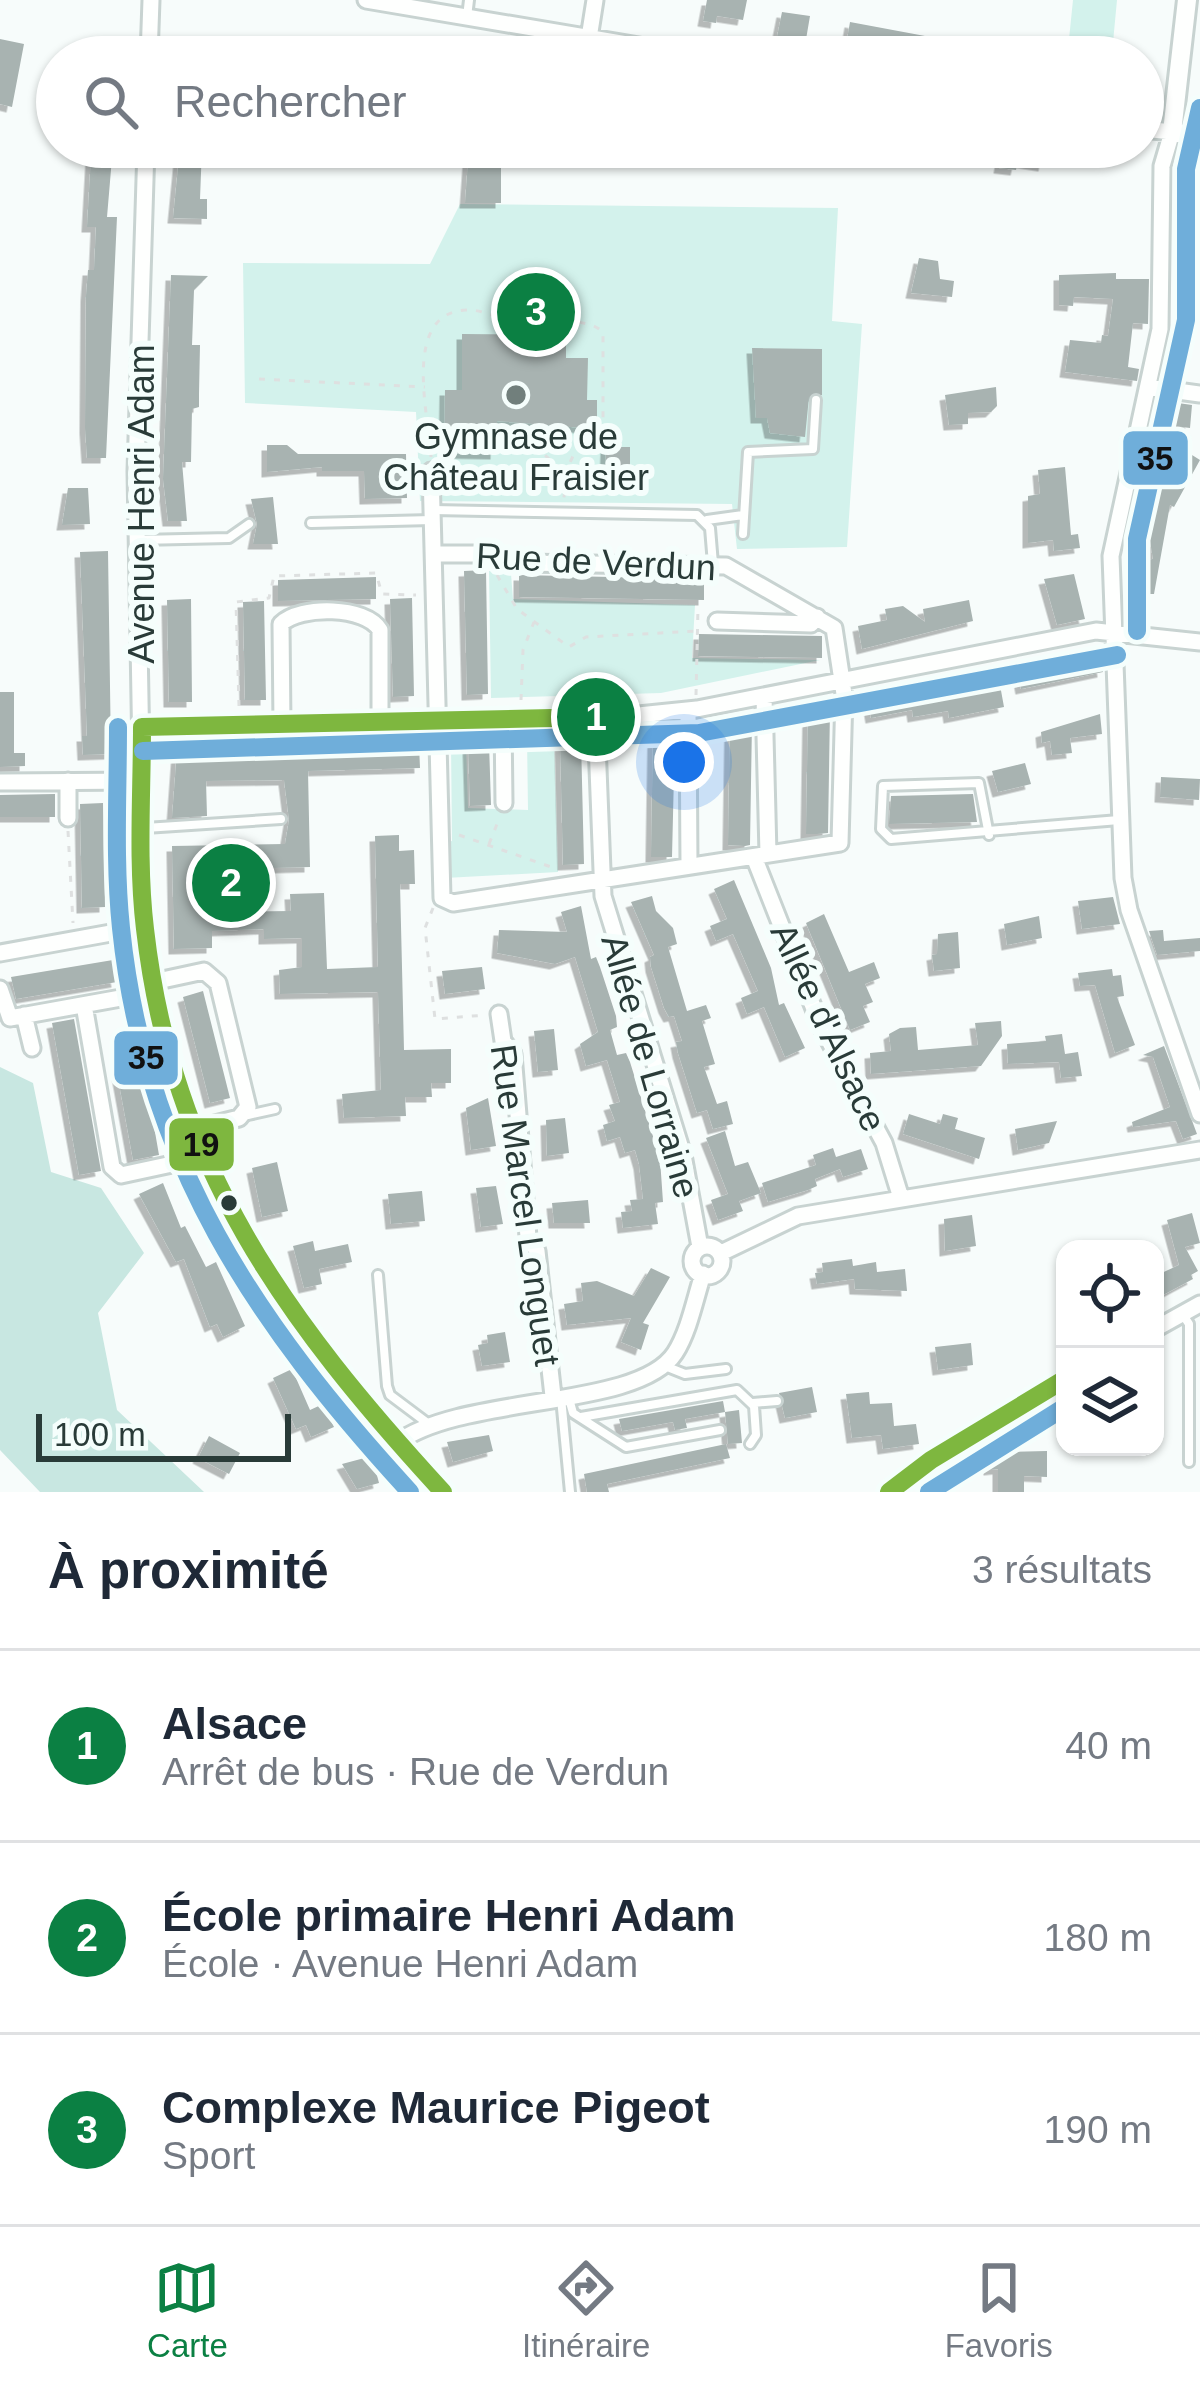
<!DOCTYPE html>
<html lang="fr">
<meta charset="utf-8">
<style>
:root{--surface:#fff;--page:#f2f2f3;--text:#1f2937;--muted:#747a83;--line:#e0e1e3;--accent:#0b8043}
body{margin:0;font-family:Helvetica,sans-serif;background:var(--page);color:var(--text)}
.controls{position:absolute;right:36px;bottom:36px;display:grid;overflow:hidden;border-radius:24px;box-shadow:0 3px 9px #0004}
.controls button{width:108px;height:108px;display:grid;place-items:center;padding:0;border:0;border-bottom:3px solid var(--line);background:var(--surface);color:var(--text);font:60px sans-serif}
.scale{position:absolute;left:36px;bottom:30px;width:255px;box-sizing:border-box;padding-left:12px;border:6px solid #293b38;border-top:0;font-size:33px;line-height:42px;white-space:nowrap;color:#293b38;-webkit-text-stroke:9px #f5fefc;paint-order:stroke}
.you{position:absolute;left:684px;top:762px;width:42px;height:42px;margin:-30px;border:9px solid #fff;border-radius:50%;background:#1a73e8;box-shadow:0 0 0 18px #1a73e833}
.badge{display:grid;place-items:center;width:78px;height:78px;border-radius:50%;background:var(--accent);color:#fff;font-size:39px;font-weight:700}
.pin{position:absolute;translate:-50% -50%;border:6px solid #fff;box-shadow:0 3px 12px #0006}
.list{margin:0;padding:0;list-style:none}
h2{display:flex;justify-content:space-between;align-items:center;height:156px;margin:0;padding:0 48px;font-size:51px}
h2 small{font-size:39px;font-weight:400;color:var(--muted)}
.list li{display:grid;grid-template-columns:78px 1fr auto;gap:36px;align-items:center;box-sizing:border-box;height:192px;padding:0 48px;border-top:3px solid var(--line)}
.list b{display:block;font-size:45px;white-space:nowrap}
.list p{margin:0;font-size:39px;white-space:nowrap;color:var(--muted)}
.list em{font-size:39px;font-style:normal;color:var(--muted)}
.icon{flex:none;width:66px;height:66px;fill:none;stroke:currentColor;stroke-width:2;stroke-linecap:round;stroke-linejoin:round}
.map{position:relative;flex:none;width:1200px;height:1492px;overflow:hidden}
.search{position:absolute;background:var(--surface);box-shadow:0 3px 9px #0004;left:36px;right:36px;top:36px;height:132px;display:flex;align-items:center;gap:30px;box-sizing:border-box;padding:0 42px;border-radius:66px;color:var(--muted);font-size:45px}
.sheet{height:732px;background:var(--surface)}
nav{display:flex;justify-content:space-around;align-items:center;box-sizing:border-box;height:168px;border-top:3px solid var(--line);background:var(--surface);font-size:33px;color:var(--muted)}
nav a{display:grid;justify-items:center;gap:6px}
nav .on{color:var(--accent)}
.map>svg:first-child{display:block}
</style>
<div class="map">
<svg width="1200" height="1492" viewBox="0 0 1200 1492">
<defs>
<filter id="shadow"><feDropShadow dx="-5.5" dy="5.5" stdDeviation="0" flood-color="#0004"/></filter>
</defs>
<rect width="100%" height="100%" fill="#f7fcfb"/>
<!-- green -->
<path fill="#d3f2ec" d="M 1073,0 L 1117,0 L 1112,53 L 1068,49 Z
M 460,204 L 838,208 L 832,321 L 862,324 L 847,547 L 737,549 L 732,504 L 420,501 L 416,412 L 245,403 L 243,263 L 430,264 Z
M 489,571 L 511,574 L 513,599 L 695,605 L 692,658 L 820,660 L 661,693 L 491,698 Z
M 527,737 L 554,737 L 558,872 L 445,878 L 444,843 L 452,841 L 451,744 L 466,743 L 468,808 L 528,810 Z"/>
<!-- forest -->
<path fill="#c8e7e1" d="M 0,1067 L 33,1083 L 51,1172 L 101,1188 L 144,1253 L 98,1313 L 117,1410 L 204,1492 L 40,1492 L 0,1450 Z"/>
<!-- building -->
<path fill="#a8b3b1" filter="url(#shadow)" d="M 707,0 L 747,0 L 743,20 L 717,16 L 716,23 L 703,21 Z
M 782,12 L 810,16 L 803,57 L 773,57 Z
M 850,22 L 925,36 L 928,43 L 957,50 L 900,57 L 901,52 L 874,48 L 872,57 L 844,57 Z
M 248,38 L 311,41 L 311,57 L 248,57 Z
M 0,39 L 24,44 L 12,107 L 0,104 Z
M 180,147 L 202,147 L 200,199 L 207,199 L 207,219 L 173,218 Z
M 1003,147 L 1047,149 L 1044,166 L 1018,162 L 1016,170 L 999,168 Z
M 91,156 L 112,158 L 107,217 L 117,217 L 106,458 L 87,458 L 85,428 L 86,296 L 88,270 L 94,270 L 96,227 L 87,227 Z
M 468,161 L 501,163 L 501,203 L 465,203 Z
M 919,258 L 938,261 L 940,279 L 954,281 L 952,297 L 911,293 Z
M 1116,273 L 1116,279 L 1149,279 L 1148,324 L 1133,323 L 1128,367 L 1139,369 L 1137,381 L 1065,372 L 1070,340 L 1101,343 L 1102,335 L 1108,336 L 1113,299 L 1074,297 L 1073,306 L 1059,305 L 1059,275 Z
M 171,275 L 208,276 L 194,290 L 192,345 L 200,345 L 199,394 L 199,407 L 192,409 L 191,462 L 182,462 L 187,521 L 168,521 L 163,479 Z
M 462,334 L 566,335 L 566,358 L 588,358 L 587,400 L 597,400 L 597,429 L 497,421 L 496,454 L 444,453 L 445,390 L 462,390 Z
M 752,348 L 822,349 L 822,395 L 809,397 L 805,437 L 770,433 L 767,418 L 756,418 Z
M 996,387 L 997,406 L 991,412 L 968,413 L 968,424 L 949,425 L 945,395 Z
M 1157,400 L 1192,405 L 1190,428 L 1152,423 Z
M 267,445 L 287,445 L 298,454 L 406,454 L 407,498 L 365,499 L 364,471 L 322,471 L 322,467 L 267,472 Z
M 1176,445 L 1200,460 L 1174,507 L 1170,505 L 1154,594 L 1135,594 L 1135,562 L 1153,559 L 1150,541 L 1139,542 L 1145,515 L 1167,479 L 1158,474 L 1166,461 L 1174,466 Z
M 606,447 L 630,447 L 630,487 L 611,487 L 611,478 L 605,478 Z
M 1065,467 L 1071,535 L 1078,534 L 1080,548 L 1054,551 L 1053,540 L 1028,543 L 1028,496 L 1040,494 L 1038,470 Z
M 68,488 L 88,488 L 90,524 L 62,525 Z
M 273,497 L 278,544 L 253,544 L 257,524 L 251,499 Z
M 108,551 L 111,754 L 83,755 L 82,736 L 87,736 L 80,552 Z
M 486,570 L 488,694 L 467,695 L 464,571 Z
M 1074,574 L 1085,619 L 1057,625 L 1044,579 Z
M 519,575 L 704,579 L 704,600 L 519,597 Z
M 376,577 L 376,599 L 278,601 L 278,580 Z
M 412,598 L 414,696 L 393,697 L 390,599 Z
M 191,599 L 192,702 L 169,702 L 167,600 Z
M 969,600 L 973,621 L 862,649 L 858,626 L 887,620 L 885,609 L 903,606 L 925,622 L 923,609 Z
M 264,601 L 266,700 L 245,700 L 243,602 Z
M 699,634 L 822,636 L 822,658 L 698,656 Z
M 1101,656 L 1103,672 L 1021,689 L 1018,673 Z
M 1000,685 L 1004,707 L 949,718 L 948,711 L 913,717 L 912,710 L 871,718 L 868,700 L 923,690 L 925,699 Z
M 0,692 L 14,692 L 14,753 L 25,753 L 25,766 L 0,767 Z
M 808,710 L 830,710 L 828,833 L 817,834 L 806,834 Z
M 1100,714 L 1102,734 L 1070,738 L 1072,753 L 1052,755 L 1050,741 L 1042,743 L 1041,732 Z
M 730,721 L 752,722 L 750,845 L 745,846 L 728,845 Z
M 653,733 L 675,733 L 672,857 L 651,857 Z
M 581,740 L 584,864 L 563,865 L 560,741 Z
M 468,743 L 489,743 L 491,805 L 470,806 Z
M 419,744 L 420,768 L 308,771 L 310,867 L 197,870 L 198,912 L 291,911 L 290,894 L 324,893 L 327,969 L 378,967 L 375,836 L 399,835 L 399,851 L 414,850 L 415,884 L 400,884 L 404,1050 L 451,1049 L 451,1083 L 431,1083 L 432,1097 L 405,1097 L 406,1116 L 344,1118 L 342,1094 L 381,1090 L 378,992 L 280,994 L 279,970 L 302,967 L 302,938 L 264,939 L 264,929 L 212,931 L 212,948 L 174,949 L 172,846 L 285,844 L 289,820 L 284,780 L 206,781 L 207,816 L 172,818 L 177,750 Z
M 1025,763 L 1031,784 L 998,792 L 992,771 Z
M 1161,777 L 1200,779 L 1199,800 L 1160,797 Z
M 55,794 L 55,817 L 0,817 L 0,795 Z
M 973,794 L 977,822 L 889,824 L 891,796 Z
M 103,803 L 105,907 L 82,908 L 80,804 Z
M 734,880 L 771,968 L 779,1005 L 784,1003 L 805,1048 L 785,1057 L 764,1007 L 747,1014 L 741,998 L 758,991 L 733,934 L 716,941 L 710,926 L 727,919 L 714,889 Z
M 652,896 L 656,911 L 673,928 L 677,944 L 668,947 L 687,1011 L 706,1005 L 711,1018 L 702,1021 L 715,1064 L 704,1067 L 717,1104 L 727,1101 L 733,1124 L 713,1129 L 707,1110 L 697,1113 L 678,1053 L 676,1042 L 682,1041 L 674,1016 L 669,1017 L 664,1008 L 651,967 L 650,957 L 654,955 L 631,902 Z
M 1113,897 L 1120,924 L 1082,929 L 1078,901 Z
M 581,906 L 591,959 L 596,957 L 600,967 L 616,1016 L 617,1027 L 610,1030 L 617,1055 L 626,1053 L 630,1062 L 660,1159 L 663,1202 L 655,1203 L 658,1224 L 623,1228 L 621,1212 L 632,1211 L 630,1200 L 643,1199 L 639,1164 L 635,1150 L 625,1153 L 620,1137 L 607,1141 L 603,1125 L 615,1121 L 609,1105 L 620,1102 L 607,1060 L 586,1066 L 580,1044 L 598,1032 L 575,957 L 555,964 L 497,953 L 499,930 L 567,932 L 561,912 Z
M 824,914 L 849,972 L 874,962 L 880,978 L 865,984 L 873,1002 L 863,1006 L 870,1022 L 850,1030 L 806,923 Z
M 1039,916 L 1042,938 L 1007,945 L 1004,924 Z
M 1163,930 L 1164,941 L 1200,938 L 1200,951 L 1157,955 L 1149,931 Z
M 958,932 L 960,968 L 934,971 L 932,955 L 937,954 L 938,934 Z
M 113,960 L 117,982 L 16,999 L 11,977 Z
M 482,967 L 485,989 L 445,994 L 442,971 Z
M 1112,969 L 1113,976 L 1121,975 L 1124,996 L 1117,997 L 1135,1045 L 1115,1053 L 1095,985 L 1080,986 L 1078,973 Z
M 203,991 L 230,1098 L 210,1103 L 183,997 Z
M 74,1019 L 101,1171 L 79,1175 L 52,1023 Z
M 1001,1021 L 1002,1036 L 981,1066 L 871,1074 L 870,1053 L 891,1051 L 889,1034 L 900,1028 L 916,1027 L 918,1050 L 978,1045 L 975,1023 Z
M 554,1029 L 558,1070 L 538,1072 L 534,1031 Z
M 1062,1034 L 1065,1054 L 1078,1052 L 1082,1076 L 1061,1078 L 1059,1062 L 1008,1064 L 1007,1044 L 1046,1041 L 1045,1036 Z
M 1164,1046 L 1197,1134 L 1183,1139 L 1176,1121 L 1133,1127 L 1132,1122 L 1170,1107 L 1153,1057 L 1143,1055 Z
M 143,1063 L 159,1155 L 133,1160 L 116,1067 Z
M 488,1098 L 496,1146 L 471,1150 L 466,1108 Z
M 909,1114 L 940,1124 L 943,1114 L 958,1118 L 955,1129 L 985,1138 L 979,1159 L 903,1134 Z
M 565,1118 L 569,1153 L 547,1156 L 546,1120 Z
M 1057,1121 L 1049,1143 L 1018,1150 L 1015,1129 Z
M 725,1131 L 735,1166 L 748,1162 L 761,1193 L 739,1201 L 743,1211 L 718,1220 L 711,1200 L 728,1194 L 706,1138 Z
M 833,1148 L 836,1157 L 861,1149 L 868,1169 L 843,1177 L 840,1169 L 815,1179 L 817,1186 L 808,1190 L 768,1202 L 762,1183 L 816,1165 L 813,1155 Z
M 277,1162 L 288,1211 L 262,1217 L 252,1168 Z
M 163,1183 L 181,1228 L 185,1226 L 206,1267 L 216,1262 L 245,1326 L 223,1337 L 217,1324 L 210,1327 L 184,1259 L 176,1262 L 139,1194 Z
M 496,1186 L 503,1224 L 481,1227 L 476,1188 Z
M 422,1191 L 425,1221 L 391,1224 L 388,1194 Z
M 588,1200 L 590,1223 L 554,1223 L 552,1203 Z
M 1192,1213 L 1200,1243 L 1185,1247 L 1198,1271 L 1191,1275 L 1193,1279 L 1163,1295 L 1160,1290 L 1155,1293 L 1155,1276 L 1179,1265 L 1167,1220 Z
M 972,1215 L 976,1246 L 945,1251 L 944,1219 Z
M 313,1241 L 315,1251 L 348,1244 L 352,1262 L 319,1269 L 322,1284 L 304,1288 L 293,1246 Z
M 852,1259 L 853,1266 L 876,1262 L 877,1272 L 905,1269 L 907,1291 L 855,1289 L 854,1279 L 817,1284 L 815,1273 L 823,1272 L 822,1263 Z
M 651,1268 L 670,1277 L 643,1323 L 649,1325 L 641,1350 L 621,1342 L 631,1318 L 567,1325 L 564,1304 L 583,1301 L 581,1283 L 597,1281 L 634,1296 Z
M 505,1332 L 510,1362 L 482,1366 L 478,1345 L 488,1343 L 487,1335 Z
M 971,1343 L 973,1365 L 938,1370 L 935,1347 Z
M 292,1369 L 310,1410 L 323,1404 L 334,1427 L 311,1437 L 306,1425 L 296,1429 L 273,1378 Z
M 812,1387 L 817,1412 L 785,1418 L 779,1393 Z
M 869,1392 L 870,1404 L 892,1403 L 894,1426 L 916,1424 L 919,1444 L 883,1449 L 881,1435 L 852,1438 L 846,1394 Z
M 723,1401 L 725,1412 L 739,1410 L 742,1443 L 728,1444 L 725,1412 L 685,1419 L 687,1428 L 675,1430 L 673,1422 L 622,1431 L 619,1419 Z
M 489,1435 L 493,1451 L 453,1462 L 447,1442 Z
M 209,1436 L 240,1453 L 229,1474 L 198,1458 Z
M 988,1442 L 1010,1443 L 1010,1452 L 1047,1451 L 1047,1477 L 1024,1476 L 1024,1492 L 998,1492 L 998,1469 L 989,1470 Z
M 726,1444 L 730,1458 L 607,1484 L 609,1492 L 587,1492 L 584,1474 Z
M 372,1456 L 379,1483 L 357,1489 L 342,1464 Z"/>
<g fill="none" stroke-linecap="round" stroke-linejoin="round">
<!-- service casing -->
<g stroke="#c8d3d1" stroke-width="14">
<path id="service" d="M 467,17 L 469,0
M 433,510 L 697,515 L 710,528 L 713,564
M 707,520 L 743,515
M 311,523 L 432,520
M 743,534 L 748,452 L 813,449 L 816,400
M 139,540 L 229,538 L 249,524
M 145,828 L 281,819
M 989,835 L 979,783 L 883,786 L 881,829 L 891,839 L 1119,820
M 248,1115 L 275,1109
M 378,1275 L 387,1386 L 390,1395 L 430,1425
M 1183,1315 L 1189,1324 L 1189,1462
M 665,1366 L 685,1374 L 726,1369
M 568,1395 L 573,1413 L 626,1447 L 720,1430
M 561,1398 L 570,1492
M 753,1403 L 777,1401
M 581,1417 L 737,1390 L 754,1406 L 756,1435 L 750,1444"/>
</g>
<!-- minor casing -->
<g stroke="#c8d3d1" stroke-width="21">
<path id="minor" d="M 366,0 L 704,57
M 589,38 L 595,0
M 149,57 L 151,0
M 1143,129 L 1172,132 L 1162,166 L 1160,329 L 1111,556 L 1123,878 L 1129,910 L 1200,1114
M 146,147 L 136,471 L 144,927 L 163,1036 L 207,1178 L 238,1238 L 307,1341 L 443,1492
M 1148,387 L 1200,394
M 431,471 L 442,898 L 453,903 L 840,843 L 844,694 L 834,628 L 726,566 L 521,563 L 485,554 L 435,554
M 717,621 L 811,624 L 817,617
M 764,696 L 768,854
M 688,710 L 689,865
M 596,717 L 603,896 L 683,1155 L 700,1247
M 503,719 L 504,803
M 282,725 L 281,624 C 300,605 366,606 380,630 L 380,722
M 142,727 L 619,717 L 697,709 L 1096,631 L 1200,642
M 68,781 L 68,818
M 0,782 L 143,781
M 754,857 L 820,1024 L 884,1143 L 901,1198
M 0,953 L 144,927
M 153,982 L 204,971 L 218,983 L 248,1107 L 239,1118 L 191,1130
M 0,989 L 10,1018 L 154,992
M 84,1005 L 112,1167 L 121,1175 L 200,1158
M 499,1014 L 503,1041 L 513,1054 L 528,1237 L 537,1251 L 553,1396
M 24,1015 L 32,1048
M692 1261a15 15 0 1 1 30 0a15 15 0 1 1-30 0Z
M 721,1253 L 798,1216 L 1200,1150
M 1155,1329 L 1200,1304
M 397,1443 C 462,1394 638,1410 675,1353 C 689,1331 695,1299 703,1274
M 889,1492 L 931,1460 L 1065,1379"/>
</g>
<!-- tertiary casing -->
<g stroke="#c8d3d1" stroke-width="24">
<path id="tertiary" d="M 1187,0 L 1172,132 L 1200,137"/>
</g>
<!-- path -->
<path stroke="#dee0e0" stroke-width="3" stroke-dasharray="6 9" stroke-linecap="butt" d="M 259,379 L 425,387
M 535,429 L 537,448 L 565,473 L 564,499
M 431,457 C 429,416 401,313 466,310 C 484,309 502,321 521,322 C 546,324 584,315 603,332 L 603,432 L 574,454 L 565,473
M 497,575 L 517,609 L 569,647 L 586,637 L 697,631
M 696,695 L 698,607
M 521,700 L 523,650 L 534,622
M 239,706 L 236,602 L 269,598 L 274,576 L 376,573 L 382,594 L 416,595
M 68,831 L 73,923
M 459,835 L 557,869
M 489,844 L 499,819
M 433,908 L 425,928 L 435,1019 L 486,1015
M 135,1012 L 162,1143 L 167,1147"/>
<!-- service -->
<use href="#service" stroke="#fefffe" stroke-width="8"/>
<!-- minor -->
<use href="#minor" stroke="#fefffe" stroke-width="15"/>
<!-- tertiary -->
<use href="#tertiary" stroke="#fefffe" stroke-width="18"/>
<!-- bus-1 casing -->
<g stroke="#f5fefc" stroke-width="27">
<path id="bus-1" d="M 142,727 C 142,794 137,862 145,929 C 172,1166 286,1321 443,1492
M 142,727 L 596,717
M 889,1492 L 931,1460 L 1065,1379"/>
</g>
<!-- bus-2 casing -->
<g stroke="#f5fefc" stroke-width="27">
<path id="bus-2" d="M 1137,631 L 1137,539 L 1186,320 L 1186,169 L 1200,108
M 118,727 C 118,794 114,861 121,928 C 145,1161 256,1324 410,1492
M 143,751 L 699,733 L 1117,655
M 929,1492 L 1065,1407"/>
</g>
<!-- bus-1 -->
<use href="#bus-1" stroke="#7eb73f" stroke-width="18"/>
<!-- bus-2 -->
<use href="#bus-2" stroke="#6faeda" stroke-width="18"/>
</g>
<!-- markers -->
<circle fill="#717f7c" stroke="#f5fefc" stroke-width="4.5" cx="516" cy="395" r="12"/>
<circle fill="#293b38" stroke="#f5fefc" stroke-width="4.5" cx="229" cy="1203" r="10"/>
<g text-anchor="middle" stroke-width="12" stroke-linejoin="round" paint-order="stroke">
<!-- poi labels -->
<g font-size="36" fill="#293b38" stroke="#f5fefc">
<text x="516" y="449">Gymnase de<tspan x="516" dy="41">Château Fraisier</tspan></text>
</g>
<!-- street labels -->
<g font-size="36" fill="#293b38" stroke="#f5fefc">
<text transform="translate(141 504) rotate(-90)" y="13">Avenue Henri Adam</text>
<text transform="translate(596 561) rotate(3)" y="13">Rue de Verdun</text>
<text transform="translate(829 1027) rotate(65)" y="13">Allée d'Alsace</text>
<text transform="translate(651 1066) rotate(74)" y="13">Allée de Lorraine</text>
<text transform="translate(526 1205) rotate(82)" y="13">Rue Marcel Longuet</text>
</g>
</g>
<g stroke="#f5fefc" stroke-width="4.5">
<rect x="1121" y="429" width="69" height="58" rx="12" fill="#6faeda"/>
<rect x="112" y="1029" width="68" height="58" rx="12" fill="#6faeda"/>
<rect x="167" y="1116" width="69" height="57" rx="12" fill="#7eb73f"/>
</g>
<g font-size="33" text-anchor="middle" font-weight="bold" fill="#111">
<text x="1155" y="470">35</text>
<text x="146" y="1069">35</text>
<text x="201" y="1156">19</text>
</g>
</svg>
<div class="controls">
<button><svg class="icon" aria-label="locate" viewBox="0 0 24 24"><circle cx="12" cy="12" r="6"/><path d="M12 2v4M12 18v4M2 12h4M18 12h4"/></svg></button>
<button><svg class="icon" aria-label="layers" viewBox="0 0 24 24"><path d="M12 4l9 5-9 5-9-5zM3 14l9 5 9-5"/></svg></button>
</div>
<div class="scale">100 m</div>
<div class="you"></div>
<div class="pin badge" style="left:596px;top:717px">1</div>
<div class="pin badge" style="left:231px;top:883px">2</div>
<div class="pin badge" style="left:536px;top:312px">3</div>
<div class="search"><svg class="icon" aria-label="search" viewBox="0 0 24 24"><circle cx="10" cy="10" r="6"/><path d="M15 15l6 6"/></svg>Rechercher</div>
</div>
<section class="sheet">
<h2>À proximité<small>3 résultats</small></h2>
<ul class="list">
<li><span class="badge">1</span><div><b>Alsace</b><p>Arrêt de bus · Rue de Verdun</p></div><em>40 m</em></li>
<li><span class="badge">2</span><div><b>École primaire Henri Adam</b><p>École · Avenue Henri Adam</p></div><em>180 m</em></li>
<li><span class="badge">3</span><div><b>Complexe Maurice Pigeot</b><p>Sport</p></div><em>190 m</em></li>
</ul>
</section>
<nav>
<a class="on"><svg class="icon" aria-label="map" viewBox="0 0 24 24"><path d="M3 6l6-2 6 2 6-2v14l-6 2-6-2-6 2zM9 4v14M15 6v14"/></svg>Carte</a>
<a><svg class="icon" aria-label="directions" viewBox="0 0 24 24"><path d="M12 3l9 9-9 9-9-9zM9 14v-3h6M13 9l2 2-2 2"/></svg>Itinéraire</a>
<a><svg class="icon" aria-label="saved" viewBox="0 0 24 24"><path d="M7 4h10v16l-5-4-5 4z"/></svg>Favoris</a>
</nav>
